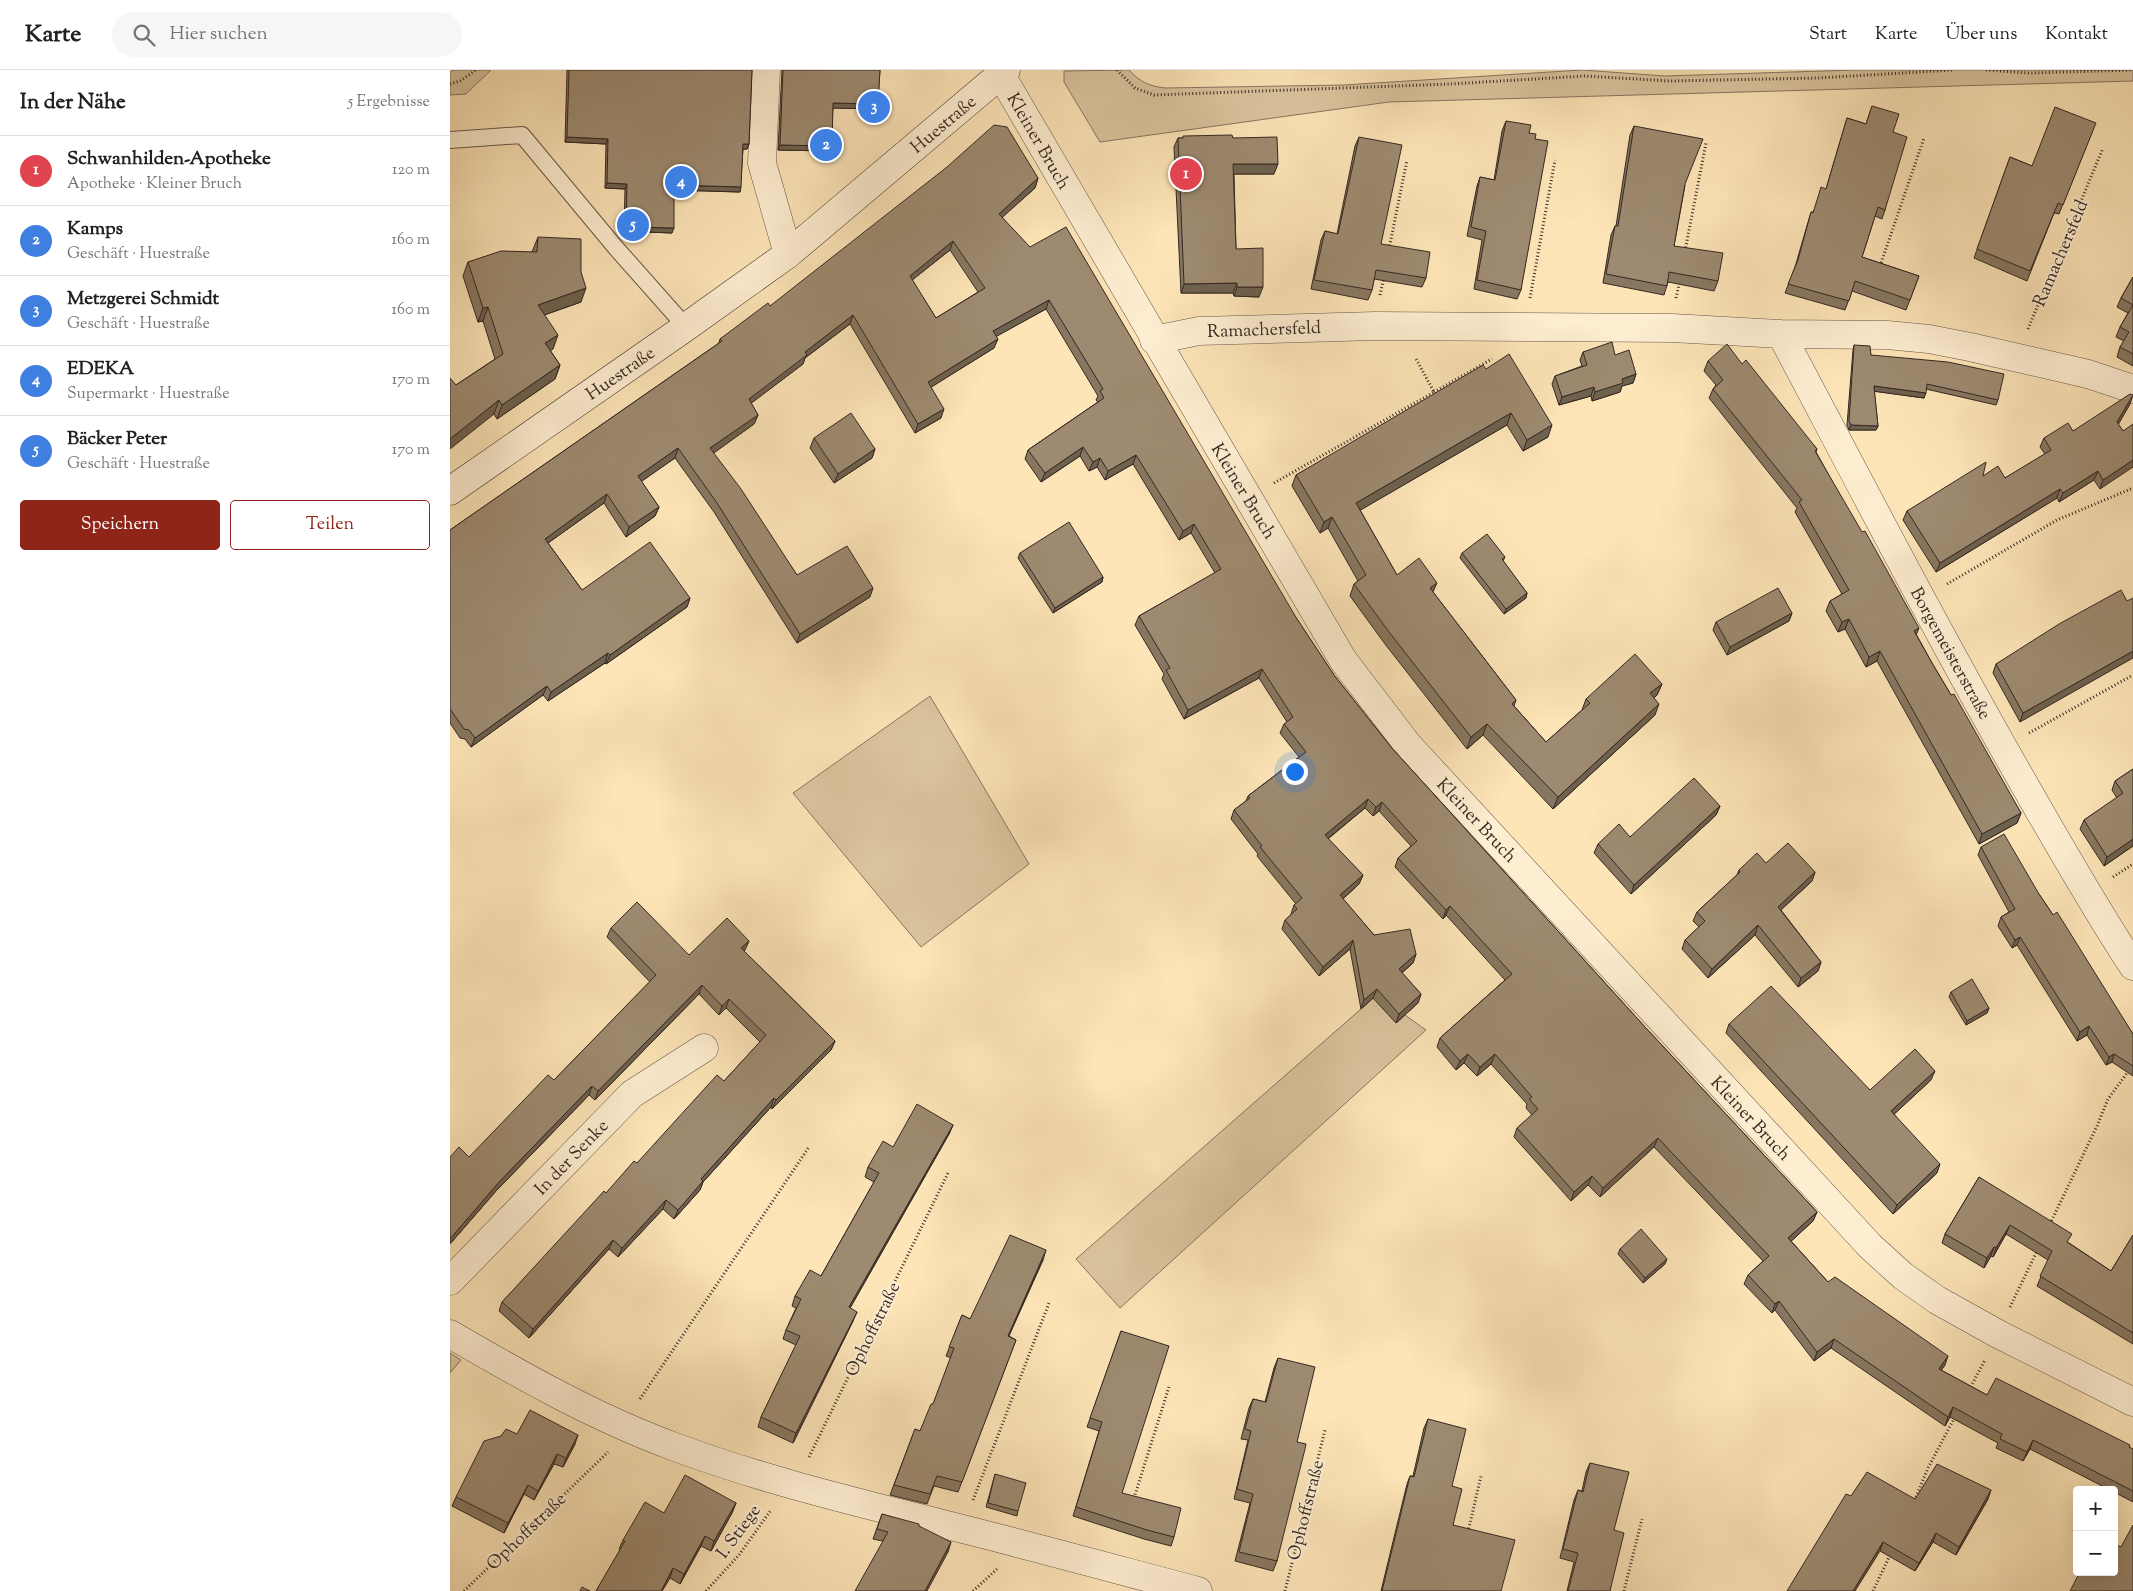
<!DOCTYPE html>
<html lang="de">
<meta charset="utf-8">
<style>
:root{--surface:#fff;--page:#f6f6f6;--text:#202124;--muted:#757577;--line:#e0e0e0;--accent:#8f2418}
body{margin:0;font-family:"Sorts Mill Goudy",serif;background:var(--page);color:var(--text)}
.controls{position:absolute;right:15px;bottom:15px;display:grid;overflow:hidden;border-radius:5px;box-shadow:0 5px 20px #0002}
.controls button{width:45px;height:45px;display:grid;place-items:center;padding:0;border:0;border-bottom:1px solid var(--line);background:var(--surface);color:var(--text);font:25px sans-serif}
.you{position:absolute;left:844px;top:701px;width:18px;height:18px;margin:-12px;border:4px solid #fff;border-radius:50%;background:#1a73e8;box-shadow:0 0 0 8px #1a73e833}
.badge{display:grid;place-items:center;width:32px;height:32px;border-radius:50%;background:var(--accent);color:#fff;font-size:16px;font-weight:700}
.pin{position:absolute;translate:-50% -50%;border:2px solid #fff;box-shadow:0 1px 5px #0006}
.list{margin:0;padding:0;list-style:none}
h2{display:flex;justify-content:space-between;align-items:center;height:65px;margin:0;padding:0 20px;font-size:21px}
h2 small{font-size:16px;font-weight:400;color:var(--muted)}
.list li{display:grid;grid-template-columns:32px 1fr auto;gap:15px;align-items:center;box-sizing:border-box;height:70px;padding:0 20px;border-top:1px solid var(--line)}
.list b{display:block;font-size:19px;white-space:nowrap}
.list p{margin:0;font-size:16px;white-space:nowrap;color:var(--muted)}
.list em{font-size:16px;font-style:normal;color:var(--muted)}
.actions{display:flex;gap:10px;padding:15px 20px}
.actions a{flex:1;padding:11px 0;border:1px solid var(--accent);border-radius:5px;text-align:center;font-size:18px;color:var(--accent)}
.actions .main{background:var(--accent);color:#fff}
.icon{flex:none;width:28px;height:28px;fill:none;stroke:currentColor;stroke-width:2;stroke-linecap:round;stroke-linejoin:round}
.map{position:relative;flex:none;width:1683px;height:1521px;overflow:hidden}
header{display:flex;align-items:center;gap:30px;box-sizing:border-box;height:70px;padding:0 25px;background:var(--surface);border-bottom:1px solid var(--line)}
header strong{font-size:24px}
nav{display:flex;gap:28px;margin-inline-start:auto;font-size:18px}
.search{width:350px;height:45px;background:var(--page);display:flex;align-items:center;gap:12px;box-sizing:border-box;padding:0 18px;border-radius:28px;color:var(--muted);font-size:19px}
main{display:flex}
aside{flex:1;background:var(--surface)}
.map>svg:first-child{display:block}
</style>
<header>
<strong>Karte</strong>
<div class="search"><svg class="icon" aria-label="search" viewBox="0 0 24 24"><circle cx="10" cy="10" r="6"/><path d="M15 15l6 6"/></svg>Hier suchen</div>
<nav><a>Start</a><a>Karte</a><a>Über uns</a><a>Kontakt</a></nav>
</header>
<main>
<aside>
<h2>In der Nähe<small>5 Ergebnisse</small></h2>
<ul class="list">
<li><span class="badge" style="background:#e0444e">1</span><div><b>Schwanhilden-Apotheke</b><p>Apotheke · Kleiner Bruch</p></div><em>120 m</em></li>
<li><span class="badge" style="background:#3f7fe0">2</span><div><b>Kamps</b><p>Geschäft · Huestraße</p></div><em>160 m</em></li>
<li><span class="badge" style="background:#3f7fe0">3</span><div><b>Metzgerei Schmidt</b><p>Geschäft · Huestraße</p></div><em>160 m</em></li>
<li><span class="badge" style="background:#3f7fe0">4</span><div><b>EDEKA</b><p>Supermarkt · Huestraße</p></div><em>170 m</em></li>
<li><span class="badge" style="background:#3f7fe0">5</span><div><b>Bäcker Peter</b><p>Geschäft · Huestraße</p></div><em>170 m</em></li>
</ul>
<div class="actions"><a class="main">Speichern</a><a>Teilen</a></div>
</aside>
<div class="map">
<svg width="1683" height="1521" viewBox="0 0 1683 1521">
<rect width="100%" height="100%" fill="#fde5b8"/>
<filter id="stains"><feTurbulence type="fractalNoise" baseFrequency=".004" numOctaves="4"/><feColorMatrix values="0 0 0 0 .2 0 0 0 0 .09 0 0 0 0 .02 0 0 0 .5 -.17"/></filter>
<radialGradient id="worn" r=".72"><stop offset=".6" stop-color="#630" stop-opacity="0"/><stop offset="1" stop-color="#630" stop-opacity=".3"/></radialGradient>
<!-- green -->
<path fill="#dbc59f" stroke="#887661" d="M 4,0 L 41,0 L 16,24 L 0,25 L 0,2 Z
M 679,0 C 690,12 699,16 715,18 L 894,15 L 1132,0 L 1215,6 L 1405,0 L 1683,0 L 1683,11 L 939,32 L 650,72 L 614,12 L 614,1 Z
M 480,626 L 579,794 L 471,877 L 343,723 Z
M 928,924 L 946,953 L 955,945 L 976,960 L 670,1238 L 626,1189 Z
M 0,1283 L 11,1290 L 0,1303 Z"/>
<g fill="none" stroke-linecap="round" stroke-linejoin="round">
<!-- lane casing -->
<g stroke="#665748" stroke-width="18">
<path id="lane" d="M 0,70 L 72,65 L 166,178 L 236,257"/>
</g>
<!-- street casing -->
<g stroke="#665748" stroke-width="29">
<path id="street" d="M 316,0 L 312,93 L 338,184
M 551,5 L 893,590 L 958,675 L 1420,1176 L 1453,1206 L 1487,1230 L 1548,1264 L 1683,1332
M 1331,264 C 1411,415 1489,566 1574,714 C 1609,775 1644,837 1683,896
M 704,270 L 749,261 L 925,256 L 1222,258 L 1331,264 L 1437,265 L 1479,269 L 1520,277 L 1638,304 L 1683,319
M 0,1211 L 182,1024 L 254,978
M 0,1264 C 72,1306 146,1348 225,1377 C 314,1410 406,1432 497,1455 C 581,1476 665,1499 748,1521"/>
</g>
<!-- secondary casing -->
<g stroke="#342823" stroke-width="29">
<path id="secondary" d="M 0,421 L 236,257 L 338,184 L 556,0"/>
</g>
<!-- path -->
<path stroke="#342823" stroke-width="3" stroke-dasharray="1 2.5" stroke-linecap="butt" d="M 667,0 L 685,18 L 704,25 L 1000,14 L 1135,6 L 1220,11 L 1368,8 L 1503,0
M 1536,0 L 1580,3 L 1683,0
M 0,14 L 10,11 L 26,0
M 939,179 L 957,90
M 1235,181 L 1256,73
M 1430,196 L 1474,68
M 930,225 L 934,207
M 1080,228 L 1105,90
M 1226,228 L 1230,210
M 1578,259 L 1653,78
M 984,322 L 1042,289
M 824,413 L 984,322 L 965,287
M 1497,514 L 1607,450 L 1683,418
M 1579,663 L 1683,605
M 1663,807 L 1683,794
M 1600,1154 L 1647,1056 L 1658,1029 L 1683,995
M 1560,1237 L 1588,1179
M 1519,1320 L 1535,1290
M 190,1329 L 359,1077
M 359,1387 L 499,1101
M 1466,1427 L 1478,1398 L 1506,1345
M 684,1428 L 719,1317
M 523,1430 L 599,1233
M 1018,1462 L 1031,1406
M 14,1521 L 158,1382
M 256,1521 L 289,1485 L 321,1440
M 523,1521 L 547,1499
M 835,1521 L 875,1360
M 1174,1521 L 1192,1449
M 1423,1521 L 1441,1483"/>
<!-- lane -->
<use href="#lane" stroke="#feeed1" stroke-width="16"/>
<!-- street -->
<use href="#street" stroke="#feeed1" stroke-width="28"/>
<!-- secondary -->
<use href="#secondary" stroke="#feeed1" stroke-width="28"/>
</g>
<!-- wall -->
<path fill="#877760" stroke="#342823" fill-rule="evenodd" d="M 117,0 L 302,0 L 299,74 L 297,79 L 293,79 L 290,122 L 224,120 L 222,163 L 174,161 L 175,119 L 155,118 L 156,74 L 115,72 Z
M 332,0 L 430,0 L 427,39 L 383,38 L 380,81 L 328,80 Z
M 1422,36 L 1443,62 L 1435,140 L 1432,149 L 1425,146 L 1412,187 L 1469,206 L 1456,240 L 1402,221 L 1395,240 L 1335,223 L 1345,197 L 1361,142 L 1363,142 L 1376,119 L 1397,48 L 1416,54 Z
M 1056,51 L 1079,63 L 1085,69 L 1071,220 L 1067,229 L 1024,219 L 1032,170 L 1017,166 L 1027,116 L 1030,107 L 1044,110 L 1052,61 Z
M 1184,56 L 1235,115 L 1224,176 L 1268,211 L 1264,221 L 1218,212 L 1214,225 L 1153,213 L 1161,165 L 1165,156 L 1166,156 L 1180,65 Z
M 1642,62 L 1609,144 L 1604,143 L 1577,211 L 1524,188 L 1560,87 L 1582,96 Z
M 909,67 L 931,174 L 976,208 L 972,217 L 924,209 L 922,220 L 918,230 L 861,219 L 871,170 L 875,161 L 887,164 L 905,76 Z
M 728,68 L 783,68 L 824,104 L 784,104 L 786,179 L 809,227 L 784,226 L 783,223 L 731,223 L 724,77 Z
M 588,108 L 585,118 L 552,147 L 847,549 L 884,605 L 941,677 L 1195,957 L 1367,1142 L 1363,1151 L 1341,1171 L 1378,1212 L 1495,1295 L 1491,1300 L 1537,1325 L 1683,1379 L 1683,1432 L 1664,1422 L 1664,1420 L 1660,1420 L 1580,1379 L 1573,1391 L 1546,1378 L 1548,1373 L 1500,1347 L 1495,1356 L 1381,1278 L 1364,1291 L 1325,1240 L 1322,1243 L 1294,1214 L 1298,1205 L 1313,1191 L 1204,1077 L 1150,1127 L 1138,1115 L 1121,1131 L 1064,1067 L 1067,1058 L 1082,1045 L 1076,1038 L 1077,1034 L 1041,994 L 1027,1006 L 1014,993 L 1006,1000 L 987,977 L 990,968 L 1055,910 L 996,845 L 993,849 L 945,797 L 948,788 L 961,776 L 929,741 L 923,746 L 915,738 L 878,769 L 913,805 L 909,814 L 893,829 L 924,865 L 966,884 L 963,893 L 952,903 L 971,924 L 968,933 L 946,953 L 923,928 L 911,939 L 900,879 L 869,906 L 832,859 L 835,850 L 841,845 L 841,844 L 844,835 L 846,834 L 807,786 L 808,784 L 781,749 L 784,740 L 796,731 L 798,726 L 849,687 L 830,663 L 834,654 L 837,652 L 809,608 L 734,649 L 712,609 L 714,604 L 685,555 L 689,546 L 765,503 L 741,463 L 729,470 L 683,394 L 655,410 L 647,397 L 639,401 L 630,386 L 591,412 L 575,389 L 578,380 L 648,332 L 646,330 L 648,326 L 596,239 L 546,266 L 544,278 L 481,317 L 491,348 L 465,363 L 400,254 L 355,288 L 353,294 L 301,333 L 308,345 L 304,354 L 263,383 L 347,505 L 420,527 L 347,573 L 264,442 L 225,388 L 191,411 L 209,437 L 205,446 L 176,467 L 154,433 L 98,473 L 132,520 L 240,528 L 237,537 L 156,594 L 155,593 L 98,631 L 93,625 L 21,677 L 15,669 L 10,668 L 0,653 L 0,460 L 269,273 L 270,269 L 320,236 ZM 500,180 L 528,222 L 486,248 L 462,210 Z
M 88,167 L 131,232 L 94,245 L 103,279 L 100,280 L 110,295 L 105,309 L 47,349 L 44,344 L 6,315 L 45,289 L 33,251 L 28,252 L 13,206 L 18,192 L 82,182 Z
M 1683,207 L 1683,296 L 1667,287 L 1670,277 L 1674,271 L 1666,267 L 1670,257 L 1678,243 L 1667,237 L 1671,228 Z
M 1404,275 L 1421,285 L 1548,330 L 1546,335 L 1476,319 L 1474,328 L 1424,321 L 1428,356 L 1426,360 L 1399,360 L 1397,355 L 1403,280 Z
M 1133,282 L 1165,285 L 1186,304 L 1183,313 L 1172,316 L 1170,322 L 1142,331 L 1141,326 L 1109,335 L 1102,314 L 1105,306 L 1132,296 L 1130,290 Z
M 1258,291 L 1292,294 L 1367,379 L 1366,382 L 1482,593 L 1571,743 L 1567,753 L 1529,774 L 1427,591 L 1416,597 L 1395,559 L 1388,562 L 1376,541 L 1380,531 L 1392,524 L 1345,442 L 1347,438 L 1259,328 L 1263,319 L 1266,315 L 1254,301 Z
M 1036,299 L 1098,367 L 1073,381 L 1057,355 L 910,440 L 947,505 L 983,522 L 1066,630 L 1064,636 L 1096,672 L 1132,640 L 1136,629 L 1212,614 L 1207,625 L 1204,628 L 1205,645 L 1103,739 L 1033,665 L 1017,679 L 935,574 L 900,526 L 904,514 L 908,511 L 878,458 L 870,463 L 842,416 L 846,405 Z
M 1680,334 L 1668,354 L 1673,361 L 1650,419 L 1644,410 L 1609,432 L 1607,428 L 1486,502 L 1453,450 L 1457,441 L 1533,406 L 1555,408 L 1595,384 L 1590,377 L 1594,368 L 1623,361 Z
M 364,368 L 425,379 L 422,388 L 384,413 L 360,378 Z
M 570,483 L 653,507 L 652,512 L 603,543 L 568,488 Z
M 1012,483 L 1055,487 L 1053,491 L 1077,523 L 1076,528 L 1054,544 L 1010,488 Z
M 1677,531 L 1570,652 L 1543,603 L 1546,594 Z
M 1342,543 L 1339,551 L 1277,585 L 1263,560 L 1266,552 Z
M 1683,699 L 1683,776 L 1654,796 L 1630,759 L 1634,750 L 1667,728 L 1662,720 L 1665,711 Z
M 1270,736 L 1266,745 L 1181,824 L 1144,783 L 1148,774 L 1180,767 Z
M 1531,777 L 1589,824 L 1683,964 L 1683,1006 L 1662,992 L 1656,995 L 1637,965 L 1627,971 L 1567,875 L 1562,878 L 1548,856 L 1551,847 L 1559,842 L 1528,785 Z
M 1316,793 L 1365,802 L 1362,811 L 1331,840 L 1371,892 L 1368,901 L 1348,917 L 1305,865 L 1258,908 L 1232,879 L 1235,870 L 1249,857 L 1243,851 L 1247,842 L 1287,805 L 1289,800 Z
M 161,858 L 239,885 L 299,871 L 294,881 L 385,971 L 381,980 L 322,1039 L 321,1037 L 253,1112 L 250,1120 L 224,1149 L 213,1139 L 168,1187 L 159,1179 L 79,1268 L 49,1241 L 52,1232 L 156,1123 L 274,1011 L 310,972 L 276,938 L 269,945 L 249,924 L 145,1030 L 139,1025 L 46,1121 L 0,1174 L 0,1087 L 19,1087 L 104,1010 L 200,912 L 157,867 Z
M 1501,922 L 1539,938 L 1537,943 L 1516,955 L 1499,927 Z
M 1279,954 L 1420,1020 L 1481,1010 L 1444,1044 L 1487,1103 L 1443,1144 L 1276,963 Z
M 503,1055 L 499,1064 L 400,1238 L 403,1251 L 343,1373 L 308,1357 L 311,1347 L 346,1275 L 333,1269 L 336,1260 L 346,1238 L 342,1236 L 345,1226 L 371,1206 L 424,1112 L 415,1107 L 418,1097 L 443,1077 Z
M 1529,1107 L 1619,1173 L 1661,1201 L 1683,1165 L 1683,1274 L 1587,1216 L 1598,1190 L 1556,1164 L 1543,1187 L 1541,1186 L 1534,1198 L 1492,1173 L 1495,1164 Z
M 1170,1179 L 1215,1194 L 1193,1213 L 1168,1184 Z
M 593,1190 L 559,1266 L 566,1270 L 508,1422 L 484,1416 L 477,1434 L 440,1425 L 465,1359 L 470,1361 L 483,1334 L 501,1288 L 496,1286 L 512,1245 L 520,1249 Z
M 671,1261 L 672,1423 L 724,1467 L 721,1476 L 694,1469 L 623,1446 L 649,1361 L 637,1357 Z
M 828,1288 L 847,1372 L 827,1491 L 823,1501 L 785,1491 L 800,1433 L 784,1429 L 798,1370 L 791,1369 L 799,1338 L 803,1329 L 815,1332 L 824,1298 Z
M 978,1349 L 1002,1416 L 1003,1455 L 1051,1521 L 931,1521 L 957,1414 L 960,1406 L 963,1406 L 974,1358 Z
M 67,1364 L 125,1374 L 113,1397 L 104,1394 L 84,1430 L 74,1424 L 54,1463 L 2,1436 L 6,1427 Z
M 1140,1393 L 1164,1460 L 1160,1521 L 1117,1521 L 1124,1492 L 1110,1488 L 1124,1430 L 1128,1420 L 1132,1421 L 1136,1402 Z
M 545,1404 L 568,1441 L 567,1446 L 536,1437 Z
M 1401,1426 L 1465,1429 L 1538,1429 L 1506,1485 L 1483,1472 L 1465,1501 L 1430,1481 Z
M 286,1433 L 282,1443 L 261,1481 L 251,1476 L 230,1514 L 220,1508 L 212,1521 L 146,1521 L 170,1480 L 169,1479 L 173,1470 L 214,1443 Z
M 432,1444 L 469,1456 L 498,1482 L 432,1471 L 423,1469 Z"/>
<!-- shaded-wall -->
<path fill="#6e614e" stroke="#342823" d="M 383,33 L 428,34 L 427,39 L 381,38 Z
M 117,67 L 158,69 L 156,74 L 115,72 Z
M 293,74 L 299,74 L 297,79 L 291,79 Z
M 330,75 L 382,76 L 380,81 L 328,80 Z
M 783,94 L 828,94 L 824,104 L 780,104 Z
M 588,108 L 585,118 L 546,153 L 549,144 Z
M 157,113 L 177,114 L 175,119 L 155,118 Z
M 224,115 L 291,117 L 290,122 L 223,120 Z
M 176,157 L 224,158 L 222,163 L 174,161 Z
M 503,171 L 500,180 L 456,215 L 460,206 Z
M 787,213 L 783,223 L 731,223 L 734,214 Z
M 787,217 L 813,217 L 809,227 L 784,226 Z
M 136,218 L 131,232 L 83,249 L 88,235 Z
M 599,230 L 596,239 L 540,270 L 543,261 Z
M 38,237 L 33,251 L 28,252 L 33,238 Z
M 403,245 L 400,254 L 355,288 L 353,294 L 295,338 L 299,329 L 355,282 Z
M 108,265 L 103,279 L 90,287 L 95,273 Z
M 548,269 L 544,278 L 475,321 L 478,312 Z
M 110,295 L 105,309 L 47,349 L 52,335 Z
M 1186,304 L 1183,313 L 1172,316 L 1170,322 L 1142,331 L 1145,322 L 1172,309 Z
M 1424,316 L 1476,323 L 1474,328 L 1422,321 Z
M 1144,317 L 1141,326 L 1109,335 L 1112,327 Z
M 1683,325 L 1680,334 L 1664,362 L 1667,352 Z
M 49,330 L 44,344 L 0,379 L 0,369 Z
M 494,339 L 491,348 L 465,363 L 468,354 Z
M 1061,343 L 1057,355 L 902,445 L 906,433 Z
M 308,345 L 304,354 L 257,388 L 260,378 Z
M 1102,355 L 1098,367 L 1073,381 L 1077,370 Z
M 1401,355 L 1428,356 L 1426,360 L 1399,360 Z
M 633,377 L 630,386 L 591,412 L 595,403 Z
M 228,378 L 225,388 L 185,416 L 188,406 Z
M 425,379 L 422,388 L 384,413 L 388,404 Z
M 686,385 L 683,394 L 655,410 L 658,401 Z
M 650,388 L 647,397 L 639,401 L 643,392 Z
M 1683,390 L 1683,397 L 1650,419 L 1653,410 Z
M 1648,401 L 1644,410 L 1609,432 L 1613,423 Z
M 1610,419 L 1607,428 L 1486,502 L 1490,493 Z
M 157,424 L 154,433 L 91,478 L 95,469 Z
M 209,437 L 205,446 L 176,467 L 179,457 Z
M 882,447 L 878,458 L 870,463 L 874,452 Z
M 744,454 L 741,463 L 729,470 L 733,461 Z
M 653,507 L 652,512 L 603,543 L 605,538 Z
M 987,513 L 982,524 L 980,518 Z
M 423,518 L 420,527 L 347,573 L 350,564 Z
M 1077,523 L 1076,528 L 1054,544 L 1056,539 Z
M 240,528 L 237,537 L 156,594 L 160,585 Z
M 1342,543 L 1339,551 L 1277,585 L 1280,577 Z
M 1399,549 L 1395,559 L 1388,562 L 1392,552 Z
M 1469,558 L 1465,568 L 1464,561 Z
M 1430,581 L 1427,591 L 1416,597 L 1419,587 Z
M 1683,581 L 1683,588 L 1570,652 L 1573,643 Z
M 158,583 L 155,593 L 98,631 L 101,622 Z
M 812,599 L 809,608 L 734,649 L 738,640 Z
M 1212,614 L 1207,625 L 1196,635 L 1200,623 Z
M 97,616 L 93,625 L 21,677 L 25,668 Z
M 1209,634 L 1205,645 L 1103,739 L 1108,727 Z
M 1037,654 L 1033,665 L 1017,679 L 1021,667 Z
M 918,729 L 915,738 L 871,774 L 875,765 Z
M 932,732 L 929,741 L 923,746 L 926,737 Z
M 1270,736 L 1266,745 L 1181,824 L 1184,815 Z
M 1571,743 L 1567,753 L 1529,774 L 1532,764 Z
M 1683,769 L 1683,776 L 1654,796 L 1657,787 Z
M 1365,802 L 1362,811 L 1324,846 L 1328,837 Z
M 913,805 L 909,814 L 887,834 L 890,825 Z
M 1000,836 L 996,845 L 993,849 L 996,840 Z
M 1308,855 L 1305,865 L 1258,908 L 1262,899 Z
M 1570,867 L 1567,875 L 1562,878 L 1565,870 Z
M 903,870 L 900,879 L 869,906 L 873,897 Z
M 299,871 L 295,880 L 288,887 L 291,878 Z
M 966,884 L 963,893 L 945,908 L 949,899 Z
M 1371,892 L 1368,901 L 1348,917 L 1351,908 Z
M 252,915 L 249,924 L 145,1030 L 148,1021 Z
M 927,919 L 923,928 L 911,939 L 914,930 Z
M 971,924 L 968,933 L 946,953 L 949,944 Z
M 279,929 L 276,938 L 269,945 L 272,936 Z
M 1539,938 L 1537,943 L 1516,955 L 1517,951 Z
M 1639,956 L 1637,965 L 1627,971 L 1630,962 Z
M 385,971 L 381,980 L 322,1039 L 326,1030 Z
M 1018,984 L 1014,993 L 1006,1000 L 1010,991 Z
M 1045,984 L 1041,994 L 1027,1006 L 1030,997 Z
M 1664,984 L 1662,992 L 1656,995 L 1659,987 Z
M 1485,1001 L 1481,1010 L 1438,1050 L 1441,1041 Z
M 142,1016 L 139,1025 L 46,1121 L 0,1174 L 0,1169 L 49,1112 Z
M 324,1028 L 321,1037 L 253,1112 L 250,1120 L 224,1149 L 228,1140 L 251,1109 Z
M 503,1055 L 499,1064 L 395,1247 L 399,1237 Z
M 1208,1068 L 1204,1077 L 1150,1127 L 1153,1118 Z
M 1490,1094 L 1487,1103 L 1443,1144 L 1447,1135 Z
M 1142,1106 L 1138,1115 L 1121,1131 L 1124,1122 Z
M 216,1130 L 213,1139 L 168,1187 L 172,1178 Z
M 1367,1142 L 1363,1151 L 1335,1177 L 1338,1168 Z
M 1560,1155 L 1556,1164 L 1543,1187 L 1546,1178 Z
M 163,1170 L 159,1179 L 79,1268 L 83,1259 Z
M 1544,1177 L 1541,1186 L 1534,1198 L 1537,1188 Z
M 596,1180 L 593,1190 L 554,1275 L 558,1266 Z
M 1217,1189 L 1215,1194 L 1193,1213 L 1195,1208 Z
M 1329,1231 L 1325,1240 L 1322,1243 L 1325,1234 Z
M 407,1242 L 403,1251 L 343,1373 L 346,1363 Z
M 1384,1269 L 1381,1278 L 1364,1291 L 1367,1282 Z
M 1498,1286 L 1495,1295 L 1486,1308 L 1489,1299 Z
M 1503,1337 L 1500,1347 L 1495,1356 L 1498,1347 Z
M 128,1365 L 125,1374 L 113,1397 L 116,1388 Z
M 1583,1370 L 1580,1379 L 1573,1391 L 1577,1382 Z
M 107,1384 L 104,1394 L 84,1430 L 88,1421 Z
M 78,1415 L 74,1424 L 54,1463 L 58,1453 Z
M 1541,1420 L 1538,1429 L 1506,1485 L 1509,1477 Z
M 286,1433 L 282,1443 L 261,1481 L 264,1471 Z
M 1486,1463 L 1483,1472 L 1465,1501 L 1469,1493 Z
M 255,1466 L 251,1476 L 230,1514 L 234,1504 Z
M 501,1472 L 498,1482 L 477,1521 L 475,1521 Z
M 1433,1472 L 1430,1481 L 1405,1521 L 1403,1521 Z
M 223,1498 L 220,1508 L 212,1521 L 211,1521 Z"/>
<!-- building -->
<path fill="#9d8a70" stroke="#342823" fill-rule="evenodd" d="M 119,0 L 302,0 L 299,74 L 293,74 L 291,117 L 224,115 L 224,158 L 176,157 L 177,114 L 157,113 L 158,69 L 117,67 Z
M 333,0 L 430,0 L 428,34 L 383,33 L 382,76 L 330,75 Z
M 1422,36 L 1449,44 L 1443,62 L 1457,67 L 1435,140 L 1428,137 L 1412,187 L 1469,206 L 1460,230 L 1405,211 L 1399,231 L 1338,214 L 1348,190 L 1361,142 L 1363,143 L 1371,117 L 1376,119 L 1397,48 L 1416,54 Z
M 1605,37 L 1646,53 L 1613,135 L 1608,133 L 1580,201 L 1527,179 L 1560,87 L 1582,96 Z
M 1056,51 L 1081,55 L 1079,63 L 1086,64 L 1085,69 L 1098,71 L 1071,220 L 1027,210 L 1036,161 L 1021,157 L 1030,107 L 1045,110 Z
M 544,55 L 557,57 L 588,108 L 549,144 L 580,177 L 616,157 L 847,549 L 884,605 L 941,677 L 1195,957 L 1367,1142 L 1338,1168 L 1378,1212 L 1385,1207 L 1498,1286 L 1489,1299 L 1537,1325 L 1546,1308 L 1680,1375 L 1679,1377 L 1683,1379 L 1683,1421 L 1583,1370 L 1577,1382 L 1550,1369 L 1552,1364 L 1503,1337 L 1498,1347 L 1384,1269 L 1367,1282 L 1329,1231 L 1325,1234 L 1298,1205 L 1319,1186 L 1208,1068 L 1153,1118 L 1142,1106 L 1124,1122 L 1067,1058 L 1088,1039 L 1079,1029 L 1082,1027 L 1045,984 L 1030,997 L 1018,984 L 1010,991 L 990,968 L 1062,904 L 1000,836 L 996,840 L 948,788 L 967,771 L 932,732 L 926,737 L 918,729 L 875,765 L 913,805 L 890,825 L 924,865 L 960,859 L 966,884 L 949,899 L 971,924 L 949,944 L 927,919 L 914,930 L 903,870 L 873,897 L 835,850 L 847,839 L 844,835 L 852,828 L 810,777 L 812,776 L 784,740 L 800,728 L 798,726 L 856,682 L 834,654 L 843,647 L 812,599 L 738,640 L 716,600 L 720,598 L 689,546 L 771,499 L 744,454 L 733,461 L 686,385 L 658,401 L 650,388 L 643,392 L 633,377 L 595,403 L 578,380 L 654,328 L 650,321 L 653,319 L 599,230 L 543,261 L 548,269 L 478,312 L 494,339 L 468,354 L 403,245 L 355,282 L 357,285 L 299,329 L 308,345 L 260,378 L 291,419 L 347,505 L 397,476 L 423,518 L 350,564 L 267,433 L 228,378 L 188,406 L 209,437 L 179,457 L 157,424 L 95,469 L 132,520 L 200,472 L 240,528 L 160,585 L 158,583 L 101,622 L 97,616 L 25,668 L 19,660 L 14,659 L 0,639 L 0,460 L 272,271 L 270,269 L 318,233 L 320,236 L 497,97 ZM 503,171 L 535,218 L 486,248 L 460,206 Z
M 1184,56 L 1253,69 L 1235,114 L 1224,176 L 1273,183 L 1268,211 L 1219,202 L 1217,216 L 1156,204 L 1165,156 L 1168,156 Z
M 782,65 L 783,68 L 827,67 L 828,94 L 783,94 L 786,179 L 813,178 L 813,217 L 787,217 L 787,213 L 734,214 L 728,68 L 733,68 L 733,66 Z
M 909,67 L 952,75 L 931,174 L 980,182 L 976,208 L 926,200 L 922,220 L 864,210 L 875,161 L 888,164 Z
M 88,167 L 131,169 L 131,202 L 136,218 L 88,235 L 108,265 L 95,273 L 110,295 L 52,335 L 49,330 L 0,369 L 0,308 L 6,315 L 53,284 L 38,237 L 33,238 L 18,192 L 51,181 L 87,182 Z
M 1683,207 L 1683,284 L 1670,277 L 1679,262 L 1670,257 L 1683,235 L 1671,228 Z
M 1162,272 L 1165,285 L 1179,280 L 1186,304 L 1172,309 L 1173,313 L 1145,322 L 1144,317 L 1112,327 L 1105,306 L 1137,295 L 1133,282 Z
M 1277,274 L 1292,294 L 1296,290 L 1367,379 L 1365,381 L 1412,462 L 1415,461 L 1469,558 L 1464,561 L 1482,593 L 1501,625 L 1504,624 L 1571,743 L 1532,764 L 1430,581 L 1419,587 L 1399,549 L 1392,552 L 1380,531 L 1399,520 L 1349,432 L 1352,430 L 1263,319 L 1273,310 L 1258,291 Z
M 1404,275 L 1420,276 L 1421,285 L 1498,292 L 1554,304 L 1548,330 L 1477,314 L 1476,323 L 1424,316 L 1428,356 L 1401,355 L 1399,351 Z
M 1059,284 L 1102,355 L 1077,370 L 1061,343 L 906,433 L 947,505 L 969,488 L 987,513 L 980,518 L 1066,630 L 1062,634 L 1096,672 L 1140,633 L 1136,629 L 1185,584 L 1212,614 L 1200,623 L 1209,634 L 1108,727 L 1037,654 L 1021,667 L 939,562 L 904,514 L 916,505 L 882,447 L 874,452 L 846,405 L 1033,295 L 1036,299 Z
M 1680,324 L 1683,325 L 1667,352 L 1673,361 L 1683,354 L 1683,390 L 1653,410 L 1648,401 L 1613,423 L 1610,419 L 1490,493 L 1457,441 L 1536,392 L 1533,406 L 1548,396 L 1555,408 L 1601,380 L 1594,368 L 1618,353 L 1623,361 Z
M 401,343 L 425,379 L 388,404 L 364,368 Z
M 619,452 L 653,507 L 605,538 L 570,483 Z
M 1037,464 L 1055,487 L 1052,489 L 1077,523 L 1056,539 L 1012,483 Z
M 1328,518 L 1342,543 L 1280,577 L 1266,552 Z
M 1671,520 L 1677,531 L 1683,528 L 1683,581 L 1573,643 L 1546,594 L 1609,554 Z
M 1683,699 L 1683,769 L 1657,787 L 1634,750 L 1673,723 L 1665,711 Z
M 1244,708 L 1270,736 L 1184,815 L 1148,774 L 1169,754 L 1180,767 Z
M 1554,764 L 1589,824 L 1603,845 L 1607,842 L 1683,964 L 1683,996 L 1664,984 L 1659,987 L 1639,956 L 1630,962 L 1570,867 L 1565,870 L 1551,847 L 1565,839 L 1531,777 Z
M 1338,773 L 1365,802 L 1328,837 L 1371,892 L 1351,908 L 1308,855 L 1262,899 L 1235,870 L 1255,851 L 1247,842 L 1290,802 L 1289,800 L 1307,783 L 1316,793 Z
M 187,832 L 239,885 L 277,848 L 299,871 L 291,878 L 385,971 L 326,1030 L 324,1028 L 251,1109 L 253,1111 L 228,1140 L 216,1130 L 172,1178 L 163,1170 L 83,1259 L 52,1232 L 154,1121 L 156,1123 L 184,1091 L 187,1093 L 267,1005 L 274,1011 L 316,965 L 279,929 L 272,936 L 252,915 L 148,1021 L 142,1016 L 49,1112 L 0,1169 L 0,1087 L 9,1077 L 19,1087 L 98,1005 L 104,1010 L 206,905 L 161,858 Z
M 1522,909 L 1539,938 L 1517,951 L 1501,922 Z
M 1321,916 L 1420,1020 L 1465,979 L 1485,1001 L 1441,1041 L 1490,1094 L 1447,1135 L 1279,954 Z
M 467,1034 L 503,1055 L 399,1237 L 407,1242 L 346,1363 L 311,1347 L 350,1266 L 336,1260 L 351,1229 L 345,1226 L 360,1200 L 371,1206 L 429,1103 L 418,1097 L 433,1071 L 443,1077 Z
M 1529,1107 L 1622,1164 L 1617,1172 L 1661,1201 L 1683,1165 L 1683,1263 L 1590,1206 L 1602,1181 L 1560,1155 L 1546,1178 L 1544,1177 L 1537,1188 L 1495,1164 Z
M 1191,1159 L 1217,1189 L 1195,1208 L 1170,1179 Z
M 560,1165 L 596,1180 L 558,1266 L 566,1270 L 512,1412 L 487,1406 L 480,1424 L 444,1415 L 465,1359 L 470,1361 L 481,1334 L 483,1334 L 504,1278 L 499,1277 L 512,1245 L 520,1249 Z
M 671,1261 L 719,1276 L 672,1423 L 731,1438 L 724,1467 L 697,1460 L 626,1437 L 652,1352 L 640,1348 Z
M 828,1288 L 865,1297 L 847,1372 L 856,1374 L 855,1379 L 827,1491 L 789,1482 L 803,1424 L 787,1419 L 801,1361 L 795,1359 L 803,1329 L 816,1332 Z
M 80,1340 L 128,1365 L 116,1388 L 107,1384 L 88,1421 L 78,1415 L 58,1453 L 6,1427 L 34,1371 L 51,1366 L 56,1359 L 67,1364 Z
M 978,1349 L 1016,1359 L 1002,1416 L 1012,1419 L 1003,1455 L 1065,1470 L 1051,1521 L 932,1521 L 960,1406 L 964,1407 Z
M 1140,1393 L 1179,1402 L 1164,1460 L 1174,1463 L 1160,1521 L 1118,1521 L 1128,1483 L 1113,1479 L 1128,1420 L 1133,1422 Z
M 1487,1394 L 1541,1420 L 1509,1477 L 1486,1463 L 1469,1493 L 1433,1472 L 1403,1521 L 1337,1521 L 1396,1424 L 1401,1426 L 1417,1402 L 1465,1429 Z
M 545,1404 L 576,1413 L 568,1441 L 538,1433 Z
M 235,1405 L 286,1433 L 264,1471 L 255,1466 L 234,1504 L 223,1498 L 211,1521 L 146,1521 L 175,1471 L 173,1470 L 195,1432 L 214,1443 Z
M 432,1444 L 469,1454 L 469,1456 L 501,1472 L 475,1521 L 405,1521 L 438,1462 L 427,1459 Z
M 1683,1455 L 1683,1521 L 1620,1521 L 1630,1502 L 1664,1502 L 1664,1475 L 1665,1474 L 1671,1477 Z
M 132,1517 L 140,1521 L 130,1521 Z"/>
<g text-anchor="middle" stroke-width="4" stroke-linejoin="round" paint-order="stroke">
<!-- street labels -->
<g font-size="18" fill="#342823" stroke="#feeed1">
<text transform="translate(493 54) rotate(-40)" y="6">Huestraße</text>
<text transform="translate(589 71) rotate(60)" y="6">Kleiner Bruch</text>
<text transform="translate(1610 183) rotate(-67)" y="6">Ramachersfeld</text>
<text transform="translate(814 259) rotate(-2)" y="6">Ramachersfeld</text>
<text transform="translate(170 303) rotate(-35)" y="6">Huestraße</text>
<text transform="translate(794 421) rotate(59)" y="6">Kleiner Bruch</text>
<text transform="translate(1501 583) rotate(61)" y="6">Borgemeisterstraße</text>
<text transform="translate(1027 750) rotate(47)" y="6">Kleiner Bruch</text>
<text transform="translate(1301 1048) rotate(47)" y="6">Kleiner Bruch</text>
<text transform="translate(121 1087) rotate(-46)" y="6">In der Senke</text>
<text transform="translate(422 1259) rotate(-64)" y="6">Ophoffstraße</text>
<text transform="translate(855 1440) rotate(-76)" y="6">Ophoffstraße</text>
<text transform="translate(76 1461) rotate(-44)" y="6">Ophoffstraße</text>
<text transform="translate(288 1461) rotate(-54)" y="6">I. Stiege</text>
</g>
</g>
<rect width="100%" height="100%" filter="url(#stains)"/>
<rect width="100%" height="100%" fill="url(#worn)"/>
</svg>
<div class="controls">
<button>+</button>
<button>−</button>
</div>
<div class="you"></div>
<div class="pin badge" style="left:736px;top:104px;background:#e0444e">1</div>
<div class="pin badge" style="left:376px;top:75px;background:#3f7fe0">2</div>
<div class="pin badge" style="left:424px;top:37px;background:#3f7fe0">3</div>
<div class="pin badge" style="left:231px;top:112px;background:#3f7fe0">4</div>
<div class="pin badge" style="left:183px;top:155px;background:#3f7fe0">5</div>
</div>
</main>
